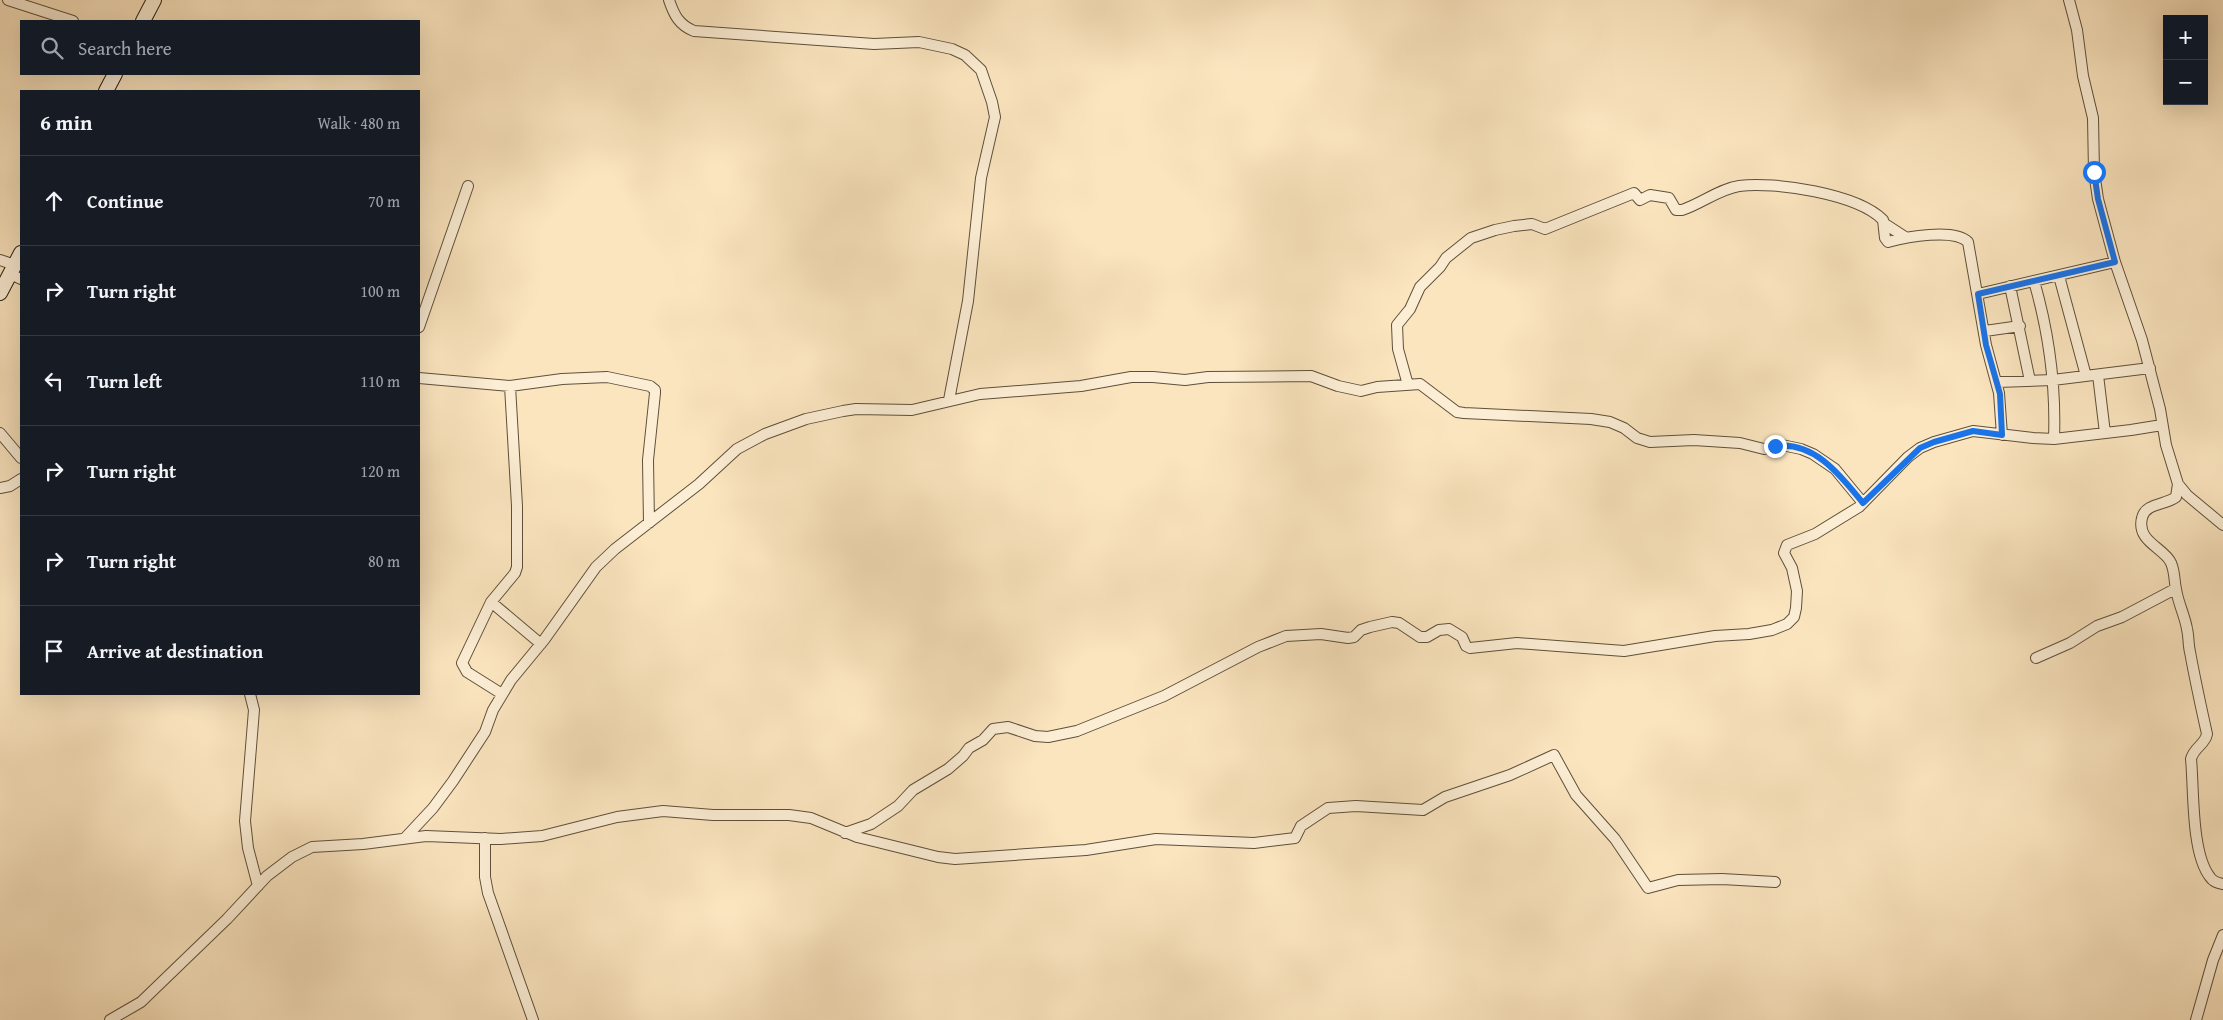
<!DOCTYPE html>
<meta charset="utf-8">
<style>
:root{--surface:#171b24;--page:#242831;--text:#f1f3f6;--muted:#9ea1a6;--line:#363941}
body{margin:0;font-family:"Gentium Book Plus",serif;background:var(--page);color:var(--text)}
.controls{position:absolute;right:15px;top:15px;display:grid;overflow:hidden;border-radius:0px;box-shadow:0 5px 20px #0002}
.controls button{width:45px;height:45px;display:grid;place-items:center;padding:0;border:0;border-bottom:1px solid var(--line);background:var(--surface);color:var(--text);font:25px sans-serif}
.stop{position:absolute;width:15px;height:15px;margin:-11px;border:4px solid #1a73e8;border-radius:50%;background:#fff}
.stop.end{background:#1a73e8;border-color:#fff;box-shadow:0 1px 5px #0008}
.list{margin:0;padding:0;list-style:none}
h2{display:flex;justify-content:space-between;align-items:center;height:65px;margin:0;padding:0 20px;font-size:21px}
h2 small{font-size:16px;font-weight:400;color:var(--muted)}
.list li{display:grid;grid-template-columns:32px 1fr auto;gap:15px;align-items:center;box-sizing:border-box;height:90px;padding:0 20px;border-top:1px solid var(--line)}
.list b{display:block;font-size:19px;white-space:nowrap}
.list em{font-size:16px;font-style:normal;color:var(--muted)}
.icon{flex:none;width:28px;height:28px;fill:none;stroke:currentColor;stroke-width:2;stroke-linecap:round;stroke-linejoin:round}
.map{position:relative;flex:none;width:2223px;height:1020px;overflow:hidden}
.search{position:absolute;background:var(--surface);box-shadow:0 5px 20px #0002;left:20px;top:20px;width:400px;height:55px;display:flex;align-items:center;gap:12px;box-sizing:border-box;padding:0 18px;border-radius:0px;color:var(--muted);font-size:19px}
.panel{position:absolute;background:var(--surface);box-shadow:0 5px 20px #0002;left:20px;top:90px;width:400px;height:605px;border-radius:0px}
.map>svg:first-child{display:block}
</style>
<div class="map">
<svg width="2223" height="1020" viewBox="0 0 2223 1020">
<rect width="100%" height="100%" fill="#fbe5bf"/>
<filter id="stains"><feTurbulence type="fractalNoise" baseFrequency=".004" numOctaves="4"/><feColorMatrix values="0 0 0 0 .2 0 0 0 0 .09 0 0 0 0 .02 0 0 0 .5 -.17"/></filter>
<radialGradient id="worn" r=".72"><stop offset=".6" stop-color="#630" stop-opacity="0"/><stop offset="1" stop-color="#630" stop-opacity=".3"/></radialGradient>
<g fill="none" stroke-linecap="round" stroke-linejoin="round">
<!-- street casing -->
<g stroke="#5e503a" stroke-width="12">
<path id="street" d="M 8,0 L 73,21
M 669,0 C 674,15 679,25 694,31 L 874,44 L 919,42 L 952,49 L 965,55 L 981,70 L 992,102 L 995,117 L 981,178 L 968,301 L 949,400
M 2069,0 L 2077,30 L 2083,76 L 2093,118 L 2094,172 L 2098,199 L 2115,262 L 2142,340 L 2160,409 L 2166,445 L 2178,484 L 2176,497 C 2166,505 2145,503 2142,518 C 2136,542 2165,548 2171,563 C 2175,572 2174,580 2176,589 C 2178,603 2185,616 2187,629 C 2189,637 2188,644 2190,652 C 2195,679 2201,707 2207,734 C 2205,745 2194,747 2191,759 C 2194,789 2191,853 2210,877 C 2213,882 2218,883 2223,884
M 1885,224 L 1905,237
M 0,260 L 15,265
M 10,274 L 21,279
M 2059,276 L 2086,376
M 2034,281 C 2049,333 2056,385 2054,439
M 2010,286 L 2030,381
M 1978,294 L 2115,262
M 419,327 L 468,186
M 1985,331 L 2020,326
M 2098,375 L 2105,433
M 419,378 L 510,386 L 562,379 L 607,377 L 650,386 L 655,390 L 655,393 L 648,460 L 649,523
M 1997,382 L 2053,380 L 2150,368
M 1408,385 L 1398,349 L 1397,325 L 1410,309 L 1420,287 L 1440,267 L 1446,258 L 1471,238 L 1495,230 L 1514,226 L 1532,224 L 1545,229 L 1634,193 L 1640,200 L 1650,195 L 1669,198 L 1676,210 L 1682,210 C 1701,204 1719,189 1739,186 C 1774,181 1858,194 1883,220 L 1885,238 L 1888,242 C 1906,237 1954,228 1968,242 L 1986,345 L 1999,393 L 2002,435
M 0,433 L 21,458
M 2178,484 L 2187,495 L 2223,525
M 0,488 L 10,486 L 21,479
M 491,602 L 541,644
M 2036,658 L 2070,643 L 2097,626 L 2122,617 L 2175,589
M 250,694 L 254,710 L 245,821 L 248,848 L 258,886
M 502,694 L 467,672 L 462,663 L 491,602 L 515,573 L 517,567 L 517,506 L 510,386
M 845,833 L 871,824 L 898,806 L 913,790 L 948,769 L 963,756 L 969,748 L 983,740 L 993,729 L 1008,727 L 1035,736 L 1048,737 L 1077,731 L 1164,696 L 1258,647 L 1286,636 L 1321,634 L 1348,638 L 1354,637 L 1361,630 L 1370,627 L 1392,622 L 1399,623 L 1420,637 L 1427,637 L 1439,630 L 1449,629 L 1462,637 L 1466,646 L 1470,648 L 1517,643 L 1624,651 L 1715,636 L 1749,634 L 1772,630 L 1787,624 L 1794,617 L 1796,608 L 1797,591 L 1792,568 L 1784,553 L 1787,545 L 1815,534 L 1859,507 L 1908,457 L 1920,448 L 1934,442 L 1973,431 L 2033,438 L 2054,439 L 2131,430 L 2162,425
M 405,838 L 433,808 L 453,781 L 485,732 L 493,710 L 511,680 L 544,640 L 596,567 L 615,549 L 699,484 L 737,449 L 765,434 L 806,419 L 843,411 L 856,409 L 912,410 L 980,394 L 1081,386 L 1131,377 L 1153,377 L 1185,380 L 1208,377 L 1311,376 L 1338,386 L 1361,391 L 1377,387 L 1420,384 L 1457,412 L 1464,413 L 1591,419 L 1610,422 L 1624,428 L 1637,438 L 1650,442 L 1694,440 L 1740,443 L 1764,449 L 1782,445 L 1801,449 L 1813,454 L 1835,469 L 1863,503
M 485,838 L 485,877 L 488,893 L 533,1020
M 110,1020 L 141,1002 L 227,919 L 267,876 L 292,857 L 312,847 L 363,844 L 426,836 L 501,839 L 542,836 L 617,817 L 663,811 L 713,815 L 789,815 L 811,818 L 857,837 L 938,857 L 955,859 L 1086,850 L 1156,839 L 1254,843 L 1295,838 L 1301,826 L 1328,808 L 1356,806 L 1423,810 L 1445,797 L 1510,775 L 1554,755 L 1576,795 L 1615,839 L 1648,888 L 1678,880 L 1722,879 L 1775,882
M 2196,1020 L 2213,960 L 2223,935"/>
</g>
<!-- secondary casing -->
<g stroke="#2a1e0e" stroke-width="16">
<path id="secondary" d="M 143,21 L 154,0
M 106,91 L 115,74
M 0,293 L 21,253"/>
</g>
<!-- street -->
<use href="#street" stroke="#fceed5" stroke-width="10"/>
<!-- secondary -->
<use href="#secondary" stroke="#fceed5" stroke-width="14"/>
</g>
<g fill="none" stroke-linecap="round" stroke-linejoin="round">
<!-- route -->
<path stroke="#1a73e8" stroke-width="6" d="M 1775,446 C 1815,441 1841,476 1863,503 L 1920,448 L 1934,442 L 1973,431 L 2002,435 L 2000,394 L 1986,345 L 1978,294 L 2115,262 L 2098,199 L 2094,172"/>
</g>
<rect width="100%" height="100%" filter="url(#stains)"/>
<rect width="100%" height="100%" fill="url(#worn)"/>
</svg>
<div class="controls">
<button>+</button>
<button>−</button>
</div>
<div class="stop" style="left:2094px;top:172px"></div>
<div class="stop end" style="left:1775px;top:446px"></div>
<div class="search"><svg class="icon" aria-label="search" viewBox="0 0 24 24"><circle cx="10" cy="10" r="6"/><path d="M15 15l6 6"/></svg>Search here</div>
<section class="panel">
<h2>6 min<small>Walk · 480 m</small></h2>
<ul class="list">
<li><svg class="icon" aria-label="ahead" viewBox="0 0 24 24"><path d="M12 20V5M6 11l6-6 6 6"/></svg><div><b>Continue</b></div><em>70 m</em></li>
<li><svg class="icon" aria-label="right" viewBox="0 0 24 24"><path d="M7 20v-9h11M14 6l5 5-5 5"/></svg><div><b>Turn right</b></div><em>100 m</em></li>
<li><svg class="icon" aria-label="left" viewBox="0 0 24 24"><path d="M17 20v-9H6M10 6l-5 5 5 5"/></svg><div><b>Turn left</b></div><em>110 m</em></li>
<li><svg class="icon" aria-label="right" viewBox="0 0 24 24"><path d="M7 20v-9h11M14 6l5 5-5 5"/></svg><div><b>Turn right</b></div><em>120 m</em></li>
<li><svg class="icon" aria-label="right" viewBox="0 0 24 24"><path d="M7 20v-9h11M14 6l5 5-5 5"/></svg><div><b>Turn right</b></div><em>80 m</em></li>
<li><svg class="icon" aria-label="arrive" viewBox="0 0 24 24"><path d="M6 21V4h12l-3 4 3 4H6"/></svg><div><b>Arrive at destination</b></div></li>
</ul>
</section>
</div>
